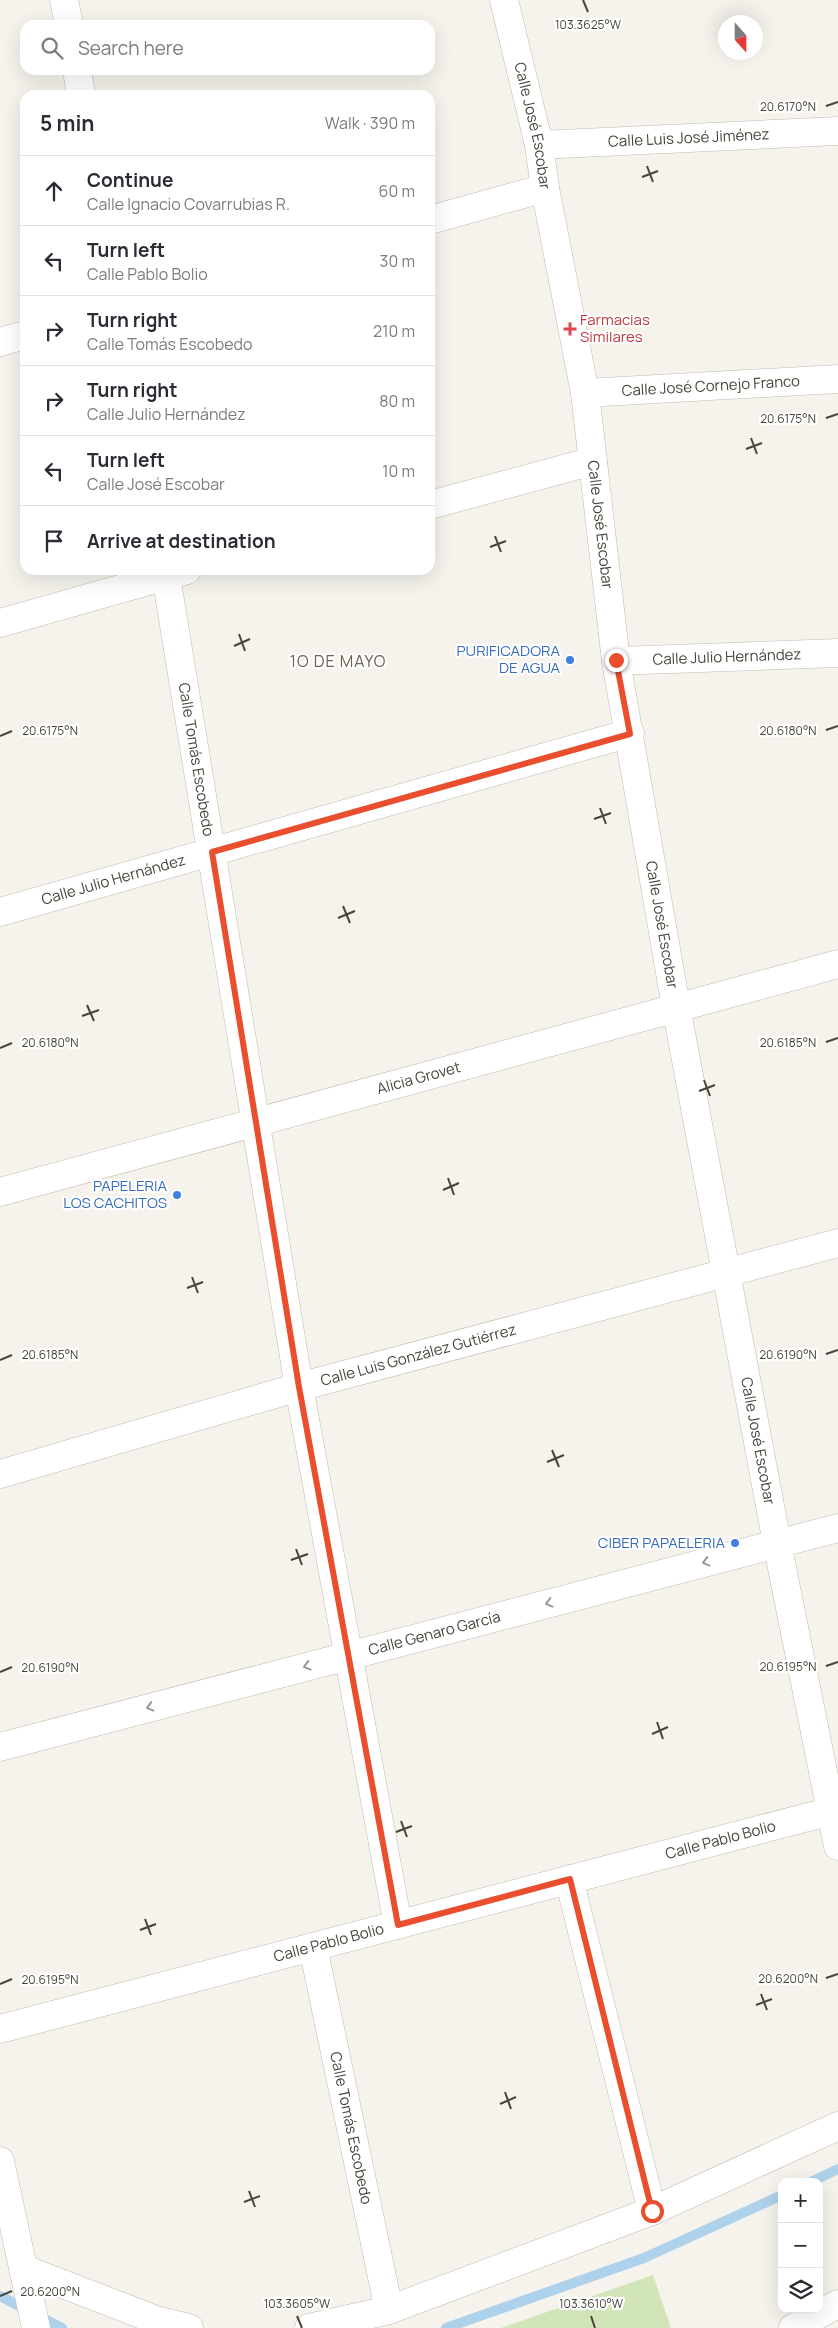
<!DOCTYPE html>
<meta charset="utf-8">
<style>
:root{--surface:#fff;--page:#f2f2f3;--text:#2b2b33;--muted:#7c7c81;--line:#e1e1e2}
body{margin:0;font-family:Manrope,sans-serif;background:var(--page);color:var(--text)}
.controls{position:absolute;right:15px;bottom:15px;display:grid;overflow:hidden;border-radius:10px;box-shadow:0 5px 20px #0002}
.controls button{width:45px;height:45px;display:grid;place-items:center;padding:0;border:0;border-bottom:1px solid var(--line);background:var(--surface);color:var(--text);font:25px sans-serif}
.compass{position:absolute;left:718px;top:15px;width:45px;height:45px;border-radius:50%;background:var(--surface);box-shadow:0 5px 20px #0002;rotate:159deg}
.stop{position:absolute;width:15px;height:15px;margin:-11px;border:4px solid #e94e2f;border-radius:50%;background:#fff}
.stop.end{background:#e94e2f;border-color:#fff;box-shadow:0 1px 5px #0008}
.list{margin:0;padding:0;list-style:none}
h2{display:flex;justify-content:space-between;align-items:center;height:65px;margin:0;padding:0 20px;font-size:21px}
h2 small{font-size:16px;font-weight:400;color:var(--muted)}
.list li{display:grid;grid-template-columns:32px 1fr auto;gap:15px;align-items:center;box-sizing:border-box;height:70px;padding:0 20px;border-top:1px solid var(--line)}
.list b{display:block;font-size:19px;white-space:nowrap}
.list p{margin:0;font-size:16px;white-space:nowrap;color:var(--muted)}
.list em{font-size:16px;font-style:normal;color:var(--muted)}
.icon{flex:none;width:28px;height:28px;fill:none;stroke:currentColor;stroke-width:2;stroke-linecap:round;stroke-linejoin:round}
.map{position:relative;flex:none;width:838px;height:2328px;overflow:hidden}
.search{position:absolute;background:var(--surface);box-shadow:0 5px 20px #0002;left:20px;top:20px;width:415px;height:55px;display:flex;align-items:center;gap:12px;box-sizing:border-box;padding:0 18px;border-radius:15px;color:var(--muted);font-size:19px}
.panel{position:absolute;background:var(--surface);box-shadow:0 5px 20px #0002;left:20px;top:90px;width:415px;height:485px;border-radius:15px}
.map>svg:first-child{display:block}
</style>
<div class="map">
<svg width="838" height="2328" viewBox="0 0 838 2328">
<rect width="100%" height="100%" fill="#f5f3ec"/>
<!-- grass -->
<path fill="#d1e5b9" d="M 653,2275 L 671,2328 L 501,2328 Z"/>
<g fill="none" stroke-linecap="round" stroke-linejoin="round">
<!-- stream -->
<path stroke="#afd2ec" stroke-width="10" d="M 811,2182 L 838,2169
M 0,2296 L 62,2328
M 446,2328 L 644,2258 L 782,2195"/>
<!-- minor casing -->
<g stroke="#c0baaf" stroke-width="29">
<g id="minor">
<path d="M 64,0 L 69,25"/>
<path id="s1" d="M 504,0 L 539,145 L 545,188 L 585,393 L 616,661 L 676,1007 L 777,1543 L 838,1846"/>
<path d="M 77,70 L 81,95"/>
<path id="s2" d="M 539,145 L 838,131"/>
<path d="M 430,220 L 545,188"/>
<path d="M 0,342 L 25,335"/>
<path id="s3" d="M 585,393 L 838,379"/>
<path d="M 430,505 L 593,461"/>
<path id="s4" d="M 165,570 L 299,1387 L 398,1925"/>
<path d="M 0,623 L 187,570"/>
<path id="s5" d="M 616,661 L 838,653"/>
<path id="s6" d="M 0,912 L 630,733"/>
<path id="s7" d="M 0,1192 L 838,964"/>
<path id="s8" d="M 0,1474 L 299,1387 L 838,1243"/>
<path id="s9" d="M 0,1747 L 838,1528"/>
<path d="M 569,1879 L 652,2211"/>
<path id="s10" d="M 313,1947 L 389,2310"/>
<path id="s11" d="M 0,2029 L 831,1811"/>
<path d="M 0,2161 L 36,2328"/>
<path d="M 24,2269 L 156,2320 L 189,2328"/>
<path d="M 309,2328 L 389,2310 L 652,2211 L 838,2126"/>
</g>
</g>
<!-- tertiary casing -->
<g stroke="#c0baaf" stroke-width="29">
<path id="tertiary" d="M 793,2328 L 838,2304"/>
</g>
<!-- minor -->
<use href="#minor" stroke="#fff" stroke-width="28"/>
<!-- tertiary -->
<use href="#tertiary" stroke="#fff" stroke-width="28"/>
</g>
<!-- one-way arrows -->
<defs><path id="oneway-chevron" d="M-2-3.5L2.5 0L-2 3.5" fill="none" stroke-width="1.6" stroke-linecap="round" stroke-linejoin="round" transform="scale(1.25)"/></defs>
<g stroke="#9b9893">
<use href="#oneway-chevron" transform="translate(706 1562) rotate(165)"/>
<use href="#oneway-chevron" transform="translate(549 1603) rotate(165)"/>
<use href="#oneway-chevron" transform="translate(307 1666) rotate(165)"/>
<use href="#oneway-chevron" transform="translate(150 1707) rotate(165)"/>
</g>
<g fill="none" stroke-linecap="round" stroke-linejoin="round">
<!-- route -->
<path stroke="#e94e2f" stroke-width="6" d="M 616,660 L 630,734 L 212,852 L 299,1387 L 398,1925 L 570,1879 L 652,2211"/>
</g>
<!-- ticks -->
<path fill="none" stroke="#49443a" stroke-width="2" d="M 583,0 L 588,12M 826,106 L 838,102M 647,166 L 653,182M 642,177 L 658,171M 826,418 L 838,414M 751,438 L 757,454M 746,449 L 762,443M 495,536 L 501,552M 490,547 L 506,541M 239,634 L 245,651M 234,646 L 250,639M 826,730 L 838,726M 0,736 L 12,731M 600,808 L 606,824M 594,819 L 611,813M 343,906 L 350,923M 338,918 L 355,911M 87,1005 L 94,1021M 82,1016 L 99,1010M 826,1042 L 838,1038M 0,1048 L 12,1043M 704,1080 L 710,1096M 699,1091 L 715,1085M 448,1178 L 454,1195M 443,1190 L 459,1183M 192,1277 L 198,1293M 187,1288 L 203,1282M 826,1354 L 838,1350M 0,1360 L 12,1355M 552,1450 L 559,1467M 547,1462 L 564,1455M 296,1549 L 302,1565M 291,1560 L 308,1554M 826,1666 L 838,1662M 0,1672 L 12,1667M 657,1722 L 663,1739M 652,1734 L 668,1727M 401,1821 L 407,1837M 396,1832 L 412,1826M 145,1919 L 151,1935M 140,1930 L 156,1924M 826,1978 L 838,1974M 0,1984 L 12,1979M 761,1994 L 767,2010M 756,2005 L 772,1999M 505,2092 L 511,2109M 500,2104 L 516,2097M 249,2191 L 255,2207M 244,2202 L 260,2196M 0,2296 L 12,2291M 297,2316 L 302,2328M 591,2316 L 595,2328"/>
<!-- markers -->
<path fill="#e0444e" stroke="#fff" stroke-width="2" d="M567.5 321.5h5v5h5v5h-5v5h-5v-5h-5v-5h5z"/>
<g fill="#3f7fe0" stroke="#fff" stroke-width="2">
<circle cx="570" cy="660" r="5"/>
<circle cx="177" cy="1195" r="5"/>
<circle cx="735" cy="1543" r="5"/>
</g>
<g text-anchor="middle" stroke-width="4.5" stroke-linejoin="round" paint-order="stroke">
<!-- street labels -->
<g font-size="15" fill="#49443a" stroke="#fff">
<text dy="5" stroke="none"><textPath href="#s1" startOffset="129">Calle José Escobar</textPath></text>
<text dy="5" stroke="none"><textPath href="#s2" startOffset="150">Calle Luis José Jiménez</textPath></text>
<text dy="5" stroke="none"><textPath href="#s3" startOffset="126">Calle José Cornejo Franco</textPath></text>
<text dy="5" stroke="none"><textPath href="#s1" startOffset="534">Calle José Escobar</textPath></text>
<text dy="5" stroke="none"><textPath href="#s5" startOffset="111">Calle Julio Hernández</textPath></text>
<text dy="5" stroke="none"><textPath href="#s4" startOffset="192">Calle Tomás Escobedo</textPath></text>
<text dy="5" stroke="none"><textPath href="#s6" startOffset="118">Calle Julio Hernández</textPath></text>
<text dy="5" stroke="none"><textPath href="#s1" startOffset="939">Calle José Escobar</textPath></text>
<text dy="5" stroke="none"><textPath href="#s7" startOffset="434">Alicia Grovet</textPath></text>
<text dy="5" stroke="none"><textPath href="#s8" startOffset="435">Calle Luis González Gutiérrez</textPath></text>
<text dy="5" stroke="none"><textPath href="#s1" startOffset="1464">Calle José Escobar</textPath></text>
<text dy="5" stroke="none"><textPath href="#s9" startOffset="449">Calle Genaro García</textPath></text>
<text dy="5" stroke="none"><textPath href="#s11" startOffset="745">Calle Pablo Bolio</textPath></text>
<text dy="5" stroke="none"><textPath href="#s11" startOffset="340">Calle Pablo Bolio</textPath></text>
<text dy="5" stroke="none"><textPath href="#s10" startOffset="185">Calle Tomás Escobedo</textPath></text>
</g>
<!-- health labels -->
<g font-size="15" fill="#be3a42" stroke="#fff" text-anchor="start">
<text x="580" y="325">Farmacias<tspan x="580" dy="17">Similares</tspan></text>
</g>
<!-- shop labels -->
<g font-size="15" fill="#366cbe" stroke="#fff" text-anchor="end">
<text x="560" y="656">PURIFICADORA<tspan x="560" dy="17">DE AGUA</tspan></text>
<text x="167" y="1191">PAPELERIA<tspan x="167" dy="17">LOS CACHITOS</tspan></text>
<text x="725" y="1548">CIBER PAPAELERIA</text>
</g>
<!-- neighbourhood labels -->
<g font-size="16" letter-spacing="1" fill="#6b6252" stroke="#fff">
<text x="338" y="667">1O DE MAYO</text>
</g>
</g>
<g font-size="12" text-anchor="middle" fill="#49443a" stroke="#fff" stroke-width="4.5" stroke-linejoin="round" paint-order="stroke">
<text x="588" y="29">103.3625°W</text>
<text x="788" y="111">20.6170°N</text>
<text x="788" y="423">20.6175°N</text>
<text x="788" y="735">20.6180°N</text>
<text x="50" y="735">20.6175°N</text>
<text x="788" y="1047">20.6185°N</text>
<text x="50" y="1047">20.6180°N</text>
<text x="788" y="1359">20.6190°N</text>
<text x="50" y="1359">20.6185°N</text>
<text x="788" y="1671">20.6195°N</text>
<text x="50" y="1672">20.6190°N</text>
<text x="788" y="1983">20.6200°N</text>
<text x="50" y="1984">20.6195°N</text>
<text x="50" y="2296">20.6200°N</text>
<text x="297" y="2308">103.3605°W</text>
<text x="591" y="2308">103.3610°W</text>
</g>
</svg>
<div class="controls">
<button>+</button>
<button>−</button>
<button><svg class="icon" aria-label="layers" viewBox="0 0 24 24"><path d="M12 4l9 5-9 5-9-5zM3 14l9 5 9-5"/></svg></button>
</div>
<svg class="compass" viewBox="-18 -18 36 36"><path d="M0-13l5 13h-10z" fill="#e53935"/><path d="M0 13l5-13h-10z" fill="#7c7c81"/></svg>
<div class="stop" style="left:652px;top:2211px"></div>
<div class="stop end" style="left:616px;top:660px"></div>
<div class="search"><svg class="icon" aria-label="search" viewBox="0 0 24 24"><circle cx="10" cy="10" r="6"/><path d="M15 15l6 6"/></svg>Search here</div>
<section class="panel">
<h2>5 min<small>Walk · 390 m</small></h2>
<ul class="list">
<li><svg class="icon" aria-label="ahead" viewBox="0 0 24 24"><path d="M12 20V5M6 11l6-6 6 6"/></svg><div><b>Continue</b><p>Calle Ignacio Covarrubias R.</p></div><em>60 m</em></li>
<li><svg class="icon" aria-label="left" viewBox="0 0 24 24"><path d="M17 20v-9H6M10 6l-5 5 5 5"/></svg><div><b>Turn left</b><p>Calle Pablo Bolio</p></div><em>30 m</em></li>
<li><svg class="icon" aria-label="right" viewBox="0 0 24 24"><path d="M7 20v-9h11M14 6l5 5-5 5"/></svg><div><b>Turn right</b><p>Calle Tomás Escobedo</p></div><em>210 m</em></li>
<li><svg class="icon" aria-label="right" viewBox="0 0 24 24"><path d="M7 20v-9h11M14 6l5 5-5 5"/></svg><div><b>Turn right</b><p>Calle Julio Hernández</p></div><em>80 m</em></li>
<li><svg class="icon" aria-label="left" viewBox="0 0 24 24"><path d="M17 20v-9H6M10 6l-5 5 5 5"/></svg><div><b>Turn left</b><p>Calle José Escobar</p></div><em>10 m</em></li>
<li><svg class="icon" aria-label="arrive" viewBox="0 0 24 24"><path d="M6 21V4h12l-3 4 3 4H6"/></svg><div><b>Arrive at destination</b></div></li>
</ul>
</section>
</div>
